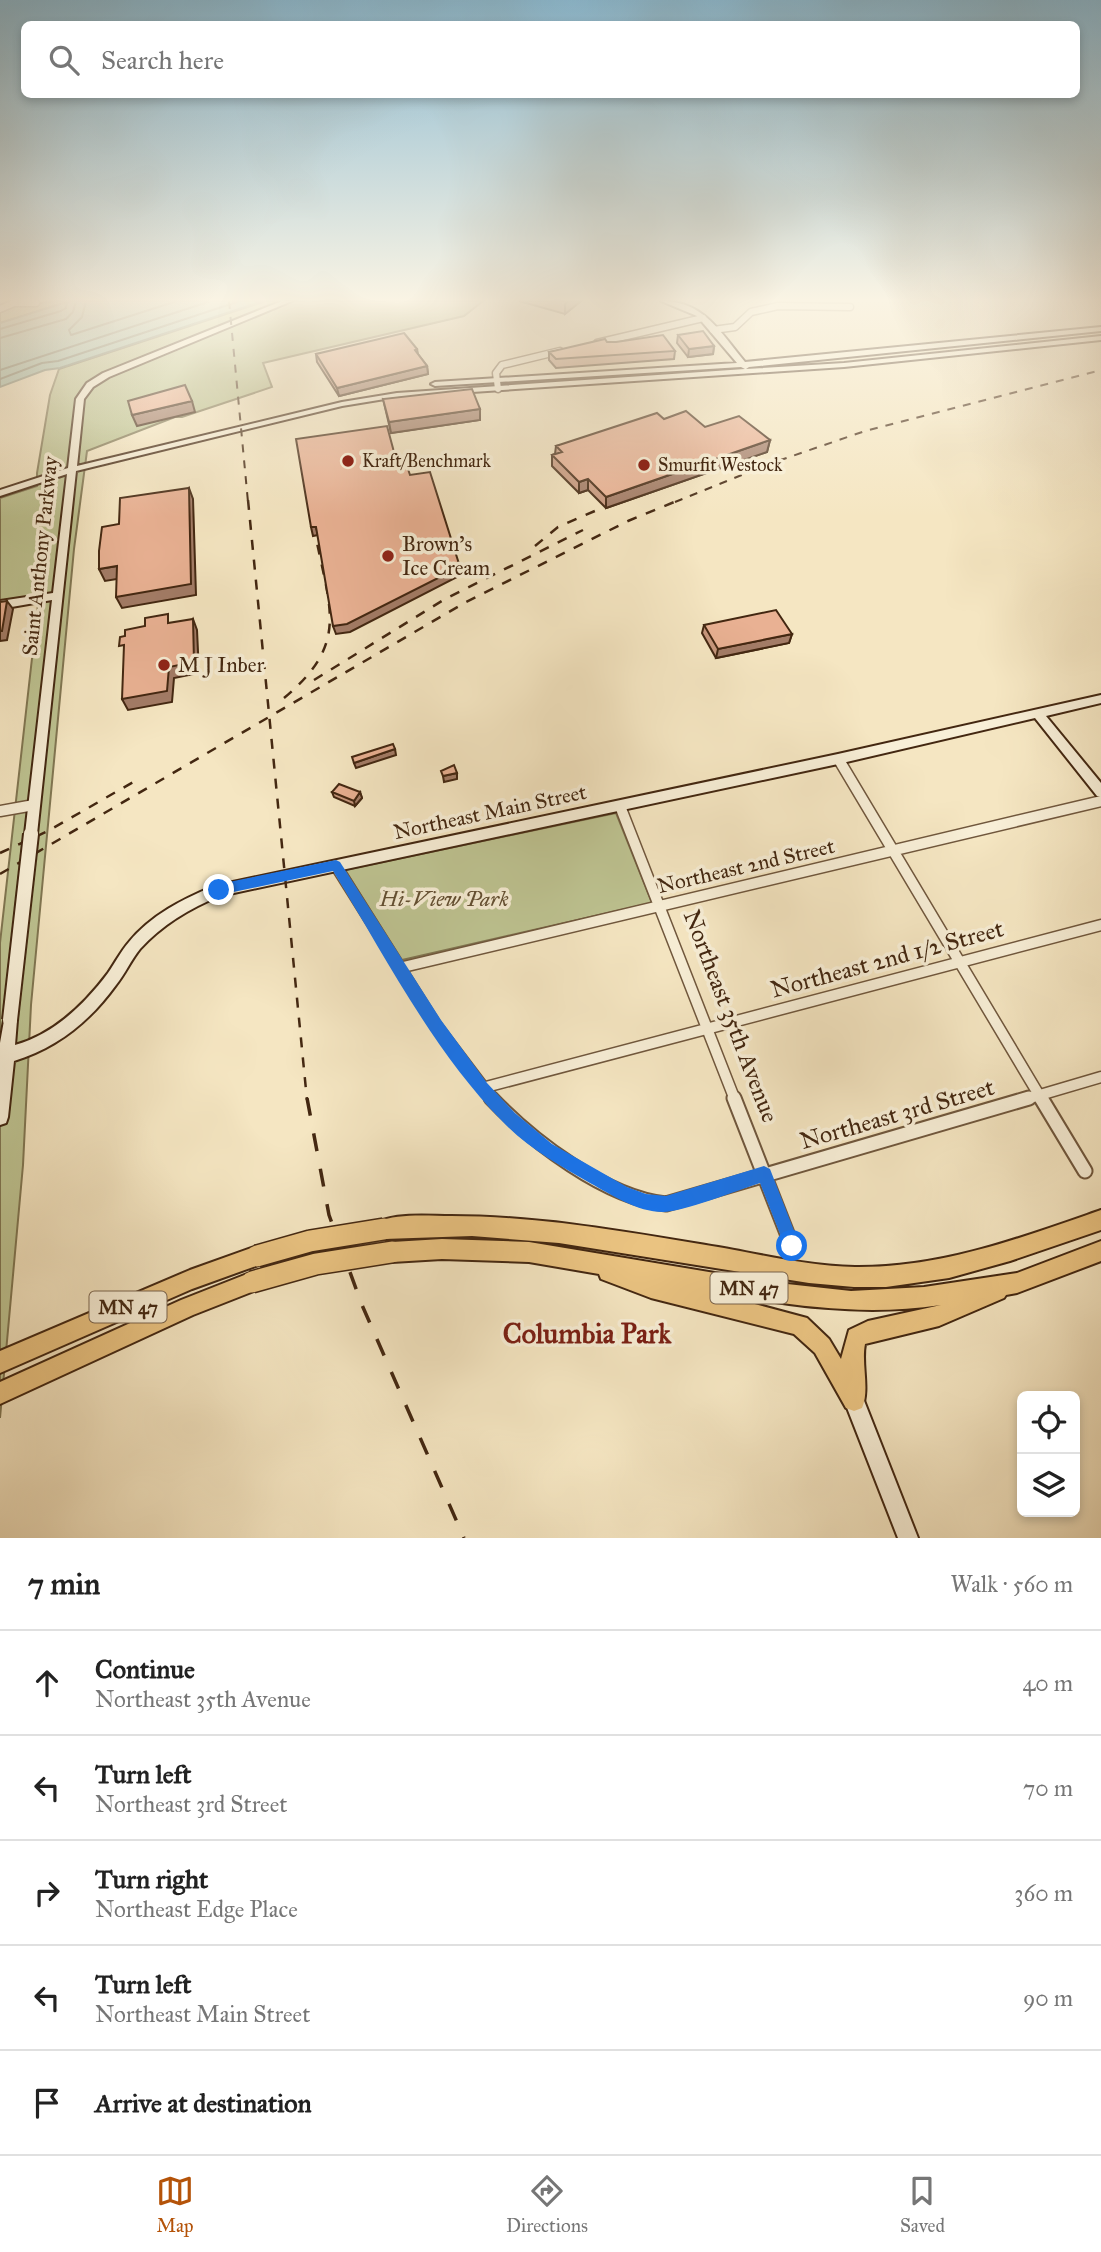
<!DOCTYPE html>
<meta charset="utf-8">
<style>
:root{--surface:#fff;--page:#f6f6f6;--text:#222;--muted:#767676;--line:#e0e0e0;--accent:#b45309}
body{margin:0;font-family:"IM FELL Great Primer",serif;background:var(--page);color:var(--text)}
.controls{position:absolute;right:21px;bottom:21px;display:grid;overflow:hidden;border-radius:10px;box-shadow:0 4px 10px #0003}
.controls button{width:63px;height:63px;display:grid;place-items:center;padding:0;border:0;border-bottom:2px solid var(--line);background:var(--surface);color:var(--text);font:35px sans-serif}
.stop{position:absolute;width:21px;height:21px;margin:-16px;border:5px solid #1a73e8;border-radius:50%;background:#fff}
.stop.end{background:#1a73e8;border-color:#fff;box-shadow:0 2px 7px #0008}
.list{margin:0;padding:0;list-style:none}
h2{display:flex;justify-content:space-between;align-items:center;height:91px;margin:0;padding:0 28px;font-size:30px}
h2 small{font-size:23px;font-weight:400;color:var(--muted)}
.list li{display:grid;grid-template-columns:46px 1fr auto;gap:21px;align-items:center;box-sizing:border-box;height:105px;padding:0 28px;border-top:2px solid var(--line)}
.list b{display:block;font-size:26px;white-space:nowrap}
.list p{margin:0;font-size:23px;white-space:nowrap;color:var(--muted)}
.list em{font-size:23px;font-style:normal;color:var(--muted)}
.icon{flex:none;width:38px;height:38px;fill:none;stroke:currentColor;stroke-width:2;stroke-linecap:round;stroke-linejoin:round}
.map{position:relative;flex:none;width:1101px;height:1538px;overflow:hidden}
.search{position:absolute;background:var(--surface);box-shadow:0 4px 10px #0003;left:21px;right:21px;top:21px;height:77px;display:flex;align-items:center;gap:18px;box-sizing:border-box;padding:0 24px;border-radius:10px;color:var(--muted);font-size:26px}
.sheet{height:616px;background:var(--surface)}
nav{display:flex;justify-content:space-around;align-items:center;box-sizing:border-box;height:98px;border-top:2px solid var(--line);background:var(--surface);font-size:19px;color:var(--muted)}
nav a{display:grid;justify-items:center;gap:4px}
nav .on{color:var(--accent)}
.map>svg:first-child{display:block}
</style>
<div class="map">
<svg width="1101" height="1538" viewBox="0 0 1101 1538">
<rect width="100%" height="100%" fill="#f5e6c2"/>
<filter id="stains"><feTurbulence type="fractalNoise" baseFrequency=".00286" numOctaves="4"/><feColorMatrix values="0 0 0 0 .2 0 0 0 0 .09 0 0 0 0 .02 0 0 0 .5 -.17"/></filter>
<radialGradient id="worn" r=".72"><stop offset=".6" stop-color="#630" stop-opacity="0"/><stop offset="1" stop-color="#630" stop-opacity=".3"/></radialGradient>
<!-- green -->
<path fill="#bec492" stroke="#807652" stroke-width="2" d="M 59,301 L 70,301 L 0,323 L 0,307 Z
M 266,301 L 483,301 L 464,316 L 263,363 L 272,387 L 182,417 L 175,417 L 87,451 L 74,549 L 31,1005 L 23,1165 L 0,1418 L 0,943 L 39,596 L 0,601 L 0,498 L 37,486 L 37,473 L 50,395 L 59,369 Z
M 616,813 L 652,903 L 402,960 L 345,870 Z"/>
<!-- water -->
<path fill="#9dc0af" stroke="#798370" stroke-width="2" d="M 70,301 L 263,301 L 60,368 L 45,370 L 0,387 L 0,323 Z"/>
<g fill="none" stroke-linecap="round" stroke-linejoin="round">
<!-- shore -->
<path stroke="#707460" stroke-width="2" d="M 86,301 L 82,317 L 69,330 L 71,335 L 177,301
M 0,329 L 61,311 L 66,308 L 67,301
M 0,338 L 66,319 L 73,312 L 76,301
M 0,370 L 211,301
M 0,379 L 42,363 L 58,361 L 240,301"/>
<!-- street-far3 casing -->
<g stroke="#70573d" stroke-width="9">
<path id="street-far3" d="M 0,309 L 14,303 L 36,303
M 713,330 L 735,327 L 751,312 L 778,306 L 850,307
M 597,343 L 703,318
M 498,389 L 496,373 L 502,365 L 560,351"/>
</g>
<!-- street-far2 casing -->
<g stroke="#70573d" stroke-width="10">
<path id="street-far2" d="M 838,759 L 840,762"/>
</g>
<!-- street-far1 casing -->
<g stroke="#70573d" stroke-width="13">
<path id="street-far1" d="M 839,760 L 1042,1100
M 620,806 L 735,1100
M 0,811 L 34,805
M 336,866 L 436,1025 L 493,1100
M 399,968 L 1101,801
M 482,1088 L 1101,925
M 1023,1100 L 1101,1077"/>
</g>
<!-- street casing -->
<g stroke="#70573d" stroke-width="17">
<path id="street" d="M 491,1098 C 532,1141 606,1198 666,1204 L 1029,1098
M 734,1098 L 792,1246
M 1041,1098 L 1085,1171"/>
</g>
<!-- secondary casing -->
<g stroke="#432711" stroke-width="4">
<path id="secondary" d="M 282,301 L 292,301 L 109,377 L 93,387 L 84,399 L 77,466 L 342,402 L 397,393 L 745,369 L 741,367 L 435,386 L 431,384 L 435,382 L 737,363 L 697,316 L 661,301 C 704,301 720,332 745,362 L 1101,327 L 1101,331 L 749,367 L 746,369 L 844,363 L 1101,336 L 1101,340 L 844,367 L 397,397 L 342,406 L 76,471 L 37,834 L 36,838 L 31,839 L 26,838 L 25,834 L 52,600 L 0,609 L 0,601 L 53,593 L 67,474 L 0,496 L 0,490 L 68,468 L 76,399 L 87,383 L 103,373 Z
M 1101,695 L 1101,703 L 1046,716 L 1101,783 L 1101,797 L 1097,796 L 1035,718 L 838,764 L 220,896 C 190,908 162,925 140,949 C 131,960 125,974 116,985 C 90,1021 57,1048 14,1061 L 8,1117 L 6,1123 L 0,1125 L 0,1043 L 5,1015 L 10,1013 L 15,1015 L 17,1020 L 15,1045 C 54,1034 84,1005 108,973 C 115,963 121,951 129,942 C 151,915 183,899 214,886 L 838,754 Z
M 854,1390 L 861,1393 L 918,1538 L 898,1538 L 844,1400 L 847,1393 Z"/>
</g>
<!-- primary casing -->
<g stroke="#432711" stroke-width="4">
<path id="primary" d="M 1101,1210 L 1101,1230 L 1010,1261 L 949,1278 L 886,1287 L 854,1287 L 809,1283 L 559,1243 L 472,1236 L 384,1239 L 377,1236 L 374,1229 L 377,1222 C 398,1213 428,1216 451,1216 C 543,1216 633,1233 724,1248 C 767,1256 811,1266 855,1267 C 941,1268 1021,1238 1101,1210 Z
M 442,1239 L 529,1242 L 769,1282 L 851,1291 L 924,1287 L 1017,1273 L 1101,1241 L 1101,1261 L 1017,1293 L 1006,1295 L 1004,1298 L 939,1326 L 865,1344 C 861,1364 870,1389 862,1408 L 854,1411 L 846,1408 L 815,1353 L 794,1334 L 651,1298 L 601,1279 L 599,1274 L 529,1262 L 442,1259 L 392,1262 L 385,1259 L 382,1252 L 385,1245 L 392,1242 ZM 710,1292 C 788,1305 861,1317 941,1305 L 868,1321 L 849,1330 L 841,1359 L 829,1339 L 807,1318 Z
M 257,1246 L 264,1249 L 267,1256 L 264,1263 L 192,1289 L 0,1373 L 0,1351 L 190,1270 Z
M 252,1272 L 259,1275 L 262,1282 L 259,1289 L 193,1315 L 0,1404 L 0,1382 L 181,1300 Z"/>
</g>
<!-- street-far3 -->
<use href="#street-far3" stroke="#f8efd7" stroke-width="6"/>
<!-- street-far2 -->
<use href="#street-far2" stroke="#f8efd7" stroke-width="8"/>
<!-- street-far1 -->
<use href="#street-far1" stroke="#f8efd7" stroke-width="10"/>
<!-- street -->
<use href="#street" stroke="#f8efd7" stroke-width="13"/>
<!-- secondary -->
<use href="#secondary" fill="#f8efd7" fill-rule="evenodd"/>
<!-- primary -->
<use href="#primary" fill="#eac381" fill-rule="evenodd"/>
<!-- rail-far2 -->
<path stroke="#432711" stroke-width="2" stroke-dasharray="8 8" stroke-linecap="butt" d="M 229,301 L 248,502
M 675,502 L 769,464 L 865,431 L 1101,370"/>
<!-- rail-far1 -->
<path stroke="#432711" stroke-width="2.5" stroke-dasharray="10 10" stroke-linecap="butt" d="M 248,500 L 307,1100
M 535,546 L 558,527 L 604,507
M 314,680 L 445,599 L 583,530
M 284,698 C 346,646 332,614 317,543
M 0,853 L 48,831 L 135,781
M 0,874 L 466,602 L 628,521 L 679,500"/>
<!-- rail -->
<path stroke="#432711" stroke-width="3.5" stroke-dasharray="18 18" stroke-linecap="butt" d="M 307,1098 L 329,1215 L 362,1305 L 464,1538"/>
<!-- secondary-bridge casing -->
<g stroke="#432711" stroke-width="18" stroke-linecap="butt">
<path id="secondary-bridge" d="M 10,1020 L 31,834"/>
</g>
<!-- primary-bridge casing -->
<g stroke="#432711" stroke-width="24" stroke-linecap="butt">
<path id="primary-bridge" d="M 257,1256 L 310,1241 L 384,1229
M 252,1282 L 316,1264 L 392,1252"/>
</g>
<!-- secondary-bridge -->
<use href="#secondary-bridge" stroke="#f8efd7" stroke-width="14"/>
<!-- primary-bridge -->
<use href="#primary-bridge" stroke="#eac381" stroke-width="21"/>
</g>
<!-- wall -->
<path fill="#c8987e" stroke="#432711" stroke-width="2" d="M 519,301 L 581,301 L 565,314 Z
M 678,335 L 714,346 L 713,354 L 688,357 L 677,343 Z
M 607,342 L 675,351 L 674,359 L 556,368 L 549,360 L 549,352 Z
M 417,349 L 418,354 L 427,366 L 428,374 L 339,396 L 317,362 L 316,354 Z
M 383,399 L 480,409 L 480,420 L 391,433 Z
M 705,427 L 770,440 L 767,452 L 606,508 L 588,490 L 579,493 L 552,466 L 552,455 L 555,454 L 556,446 Z
M 704,625 L 792,634 L 789,643 L 716,658 L 702,633 Z
M 332,792 L 360,792 L 362,798 L 355,806 L 334,797 Z"/>
<!-- shaded-wall -->
<path fill="#a37c67" stroke="#432711" stroke-width="2" d="M 568,301 L 581,301 L 565,314 L 565,304 Z
M 714,346 L 713,354 L 688,357 L 689,349 Z
M 427,366 L 428,374 L 339,396 L 337,388 Z
M 192,401 L 195,412 L 137,426 L 132,415 Z
M 480,409 L 480,420 L 391,433 L 389,422 Z
M 770,440 L 767,452 L 606,508 L 606,497 Z
M 588,479 L 588,490 L 579,493 L 579,482 Z
M 189,488 L 193,499 L 196,595 L 122,608 L 116,597 Z
M 311,527 L 316,527 L 318,535 L 313,536 Z
M 117,566 L 123,578 L 105,581 L 99,569 Z
M 460,567 L 461,575 L 350,632 L 336,634 L 333,626 Z
M 7,601 L 13,609 L 7,640 L 0,641 L 0,631 Z
M 193,619 L 197,630 L 199,673 L 174,678 L 172,702 L 128,710 L 122,699 L 169,667 Z
M 792,634 L 789,643 L 716,658 L 718,649 Z
M 395,749 L 396,755 L 356,768 L 354,763 Z
M 457,773 L 457,779 L 444,782 L 443,776 Z
M 360,792 L 362,798 L 355,806 L 354,801 Z"/>
<!-- building -->
<path fill="#e9b193" stroke="#432711" stroke-width="2" d="M 703,331 L 714,346 L 689,349 L 678,335 Z
M 404,333 L 417,349 L 415,350 L 427,366 L 337,388 L 316,354 Z
M 663,335 L 675,351 L 556,359 L 549,352 L 605,339 L 607,342 L 616,342 Z
M 185,385 L 192,401 L 132,415 L 128,401 Z
M 472,389 L 480,409 L 389,422 L 383,399 Z
M 686,411 L 705,427 L 739,416 L 770,440 L 606,497 L 588,479 L 579,482 L 552,455 L 562,452 L 556,446 L 657,413 L 664,419 Z
M 387,426 L 398,467 L 408,469 L 410,475 L 430,472 L 460,567 L 347,624 L 333,626 L 316,527 L 311,527 L 296,439 Z
M 189,488 L 191,584 L 116,597 L 117,566 L 99,569 L 99,551 L 102,527 L 119,524 L 120,498 Z
M 7,601 L 2,631 L 0,631 L 0,602 Z
M 776,610 L 792,634 L 718,649 L 704,625 Z
M 168,614 L 168,623 L 193,619 L 194,662 L 169,667 L 167,691 L 122,699 L 124,645 L 119,646 L 120,637 L 125,636 L 125,630 L 145,626 L 145,618 Z
M 393,744 L 395,749 L 354,763 L 352,757 Z
M 454,765 L 457,773 L 443,776 L 441,771 Z
M 339,784 L 360,792 L 354,801 L 332,792 Z"/>
<!-- sky -->
<linearGradient id="sky" x2="0" y2="1"><stop stop-color="#8ab9d1"/><stop offset="0.58" stop-color="#faf4e4"/><stop offset="1" stop-color="#faf4e4" stop-opacity="0"/></linearGradient>
<rect width="1101" height="517" fill="url(#sky)"/>
<!-- route -->
<path fill="#1a73e8" d="M 336,860 L 340,862 L 441,1020 L 487,1083 L 515,1113 L 552,1144 L 627,1187 L 646,1194 L 666,1196 L 764,1166 L 770,1169 L 800,1246 L 798,1252 L 792,1254 L 787,1252 L 760,1183 C 739,1190 682,1212 663,1212 C 637,1212 612,1195 590,1183 C 559,1165 528,1148 503,1122 C 433,1051 385,956 333,871 L 219,895 L 212,890 L 219,884 Z"/>
<!-- markers -->
<g fill="#8f2418" stroke="#f8efd7" stroke-width="2.5">
<circle cx="348" cy="461" r="7"/>
<circle cx="644" cy="465" r="7"/>
<circle cx="388" cy="556" r="7"/>
<circle cx="164" cy="665" r="7"/>
</g>
<g text-anchor="middle" stroke-width="7" stroke-linejoin="round" paint-order="stroke">
<!-- far-poi labels -->
<g font-size="18" fill="#432711" stroke="#f8efd7" text-anchor="start">
<text x="362" y="467">Kraft/Benchmark</text>
<text x="658" y="471">Smurfit Westock</text>
</g>
<!-- shield labels -->
<g fill="#f8efd7" stroke="#79634c" stroke-width="2">
<rect x="710.5" y="1272.5" width="77" height="31" rx="5"/>
<rect x="89.5" y="1291.5" width="77" height="31" rx="5"/>
</g>
<g font-size="19" font-weight="bold" fill="#432711">
<text x="749" y="1295">MN 47</text>
<text x="128" y="1314">MN 47</text>
</g>
<!-- poi labels -->
<g font-size="21" fill="#432711" stroke="#f8efd7" text-anchor="start">
<text x="402" y="551">Brown's<tspan x="402" dy="24">Ice Cream</tspan></text>
<text x="178" y="672">M J Inber</text>
</g>
<!-- street labels -->
<g font-size="21" fill="#432711" stroke="#f8efd7">
<text transform="translate(40 556) rotate(-84)" y="7">Saint Anthony Parkway</text>
<text transform="translate(490 812) rotate(-12)" y="7">Northeast Main Street</text>
<text transform="translate(746 866) rotate(-13)" y="7">Northeast 2nd Street</text>
</g>
<!-- park labels -->
<g font-size="21" font-style="italic" fill="#624e31" stroke="#f8efd7">
<text x="444" y="906">Hi-View Park</text>
</g>
<!-- near-street labels -->
<g font-size="24" fill="#432711" stroke="#f8efd7">
<text transform="translate(887 959) rotate(-15)" y="8">Northeast 2nd 1/2 Street</text>
<text transform="translate(731 1016) rotate(69)" y="8">Northeast 35th Avenue</text>
<text transform="translate(897 1114) rotate(-16)" y="8">Northeast 3rd Street</text>
</g>
<!-- near-neighbourhood labels -->
<g font-size="28" font-weight="bold" fill="#7a1f14" stroke="#f8efd7">
<text x="587" y="1343">Columbia Park</text>
</g>
</g>
<rect width="100%" height="100%" filter="url(#stains)"/>
<rect width="100%" height="100%" fill="url(#worn)"/>
</svg>
<div class="controls">
<button><svg class="icon" aria-label="locate" viewBox="0 0 24 24"><circle cx="12" cy="12" r="6"/><path d="M12 2v4M12 18v4M2 12h4M18 12h4"/></svg></button>
<button><svg class="icon" aria-label="layers" viewBox="0 0 24 24"><path d="M12 4l9 5-9 5-9-5zM3 14l9 5 9-5"/></svg></button>
</div>
<div class="stop" style="left:792px;top:1246px"></div>
<div class="stop end" style="left:219px;top:890px"></div>
<div class="search"><svg class="icon" aria-label="search" viewBox="0 0 24 24"><circle cx="10" cy="10" r="6"/><path d="M15 15l6 6"/></svg>Search here</div>
</div>
<section class="sheet">
<h2>7 min<small>Walk · 560 m</small></h2>
<ul class="list">
<li><svg class="icon" aria-label="ahead" viewBox="0 0 24 24"><path d="M12 20V5M6 11l6-6 6 6"/></svg><div><b>Continue</b><p>Northeast 35th Avenue</p></div><em>40 m</em></li>
<li><svg class="icon" aria-label="left" viewBox="0 0 24 24"><path d="M17 20v-9H6M10 6l-5 5 5 5"/></svg><div><b>Turn left</b><p>Northeast 3rd Street</p></div><em>70 m</em></li>
<li><svg class="icon" aria-label="right" viewBox="0 0 24 24"><path d="M7 20v-9h11M14 6l5 5-5 5"/></svg><div><b>Turn right</b><p>Northeast Edge Place</p></div><em>360 m</em></li>
<li><svg class="icon" aria-label="left" viewBox="0 0 24 24"><path d="M17 20v-9H6M10 6l-5 5 5 5"/></svg><div><b>Turn left</b><p>Northeast Main Street</p></div><em>90 m</em></li>
<li><svg class="icon" aria-label="arrive" viewBox="0 0 24 24"><path d="M6 21V4h12l-3 4 3 4H6"/></svg><div><b>Arrive at destination</b></div></li>
</ul>
</section>
<nav>
<a class="on"><svg class="icon" aria-label="map" viewBox="0 0 24 24"><path d="M3 6l6-2 6 2 6-2v14l-6 2-6-2-6 2zM9 4v14M15 6v14"/></svg>Map</a>
<a><svg class="icon" aria-label="directions" viewBox="0 0 24 24"><path d="M12 3l9 9-9 9-9-9zM9 14v-3h6M13 9l2 2-2 2"/></svg>Directions</a>
<a><svg class="icon" aria-label="saved" viewBox="0 0 24 24"><path d="M7 4h10v16l-5-4-5 4z"/></svg>Saved</a>
</nav>
